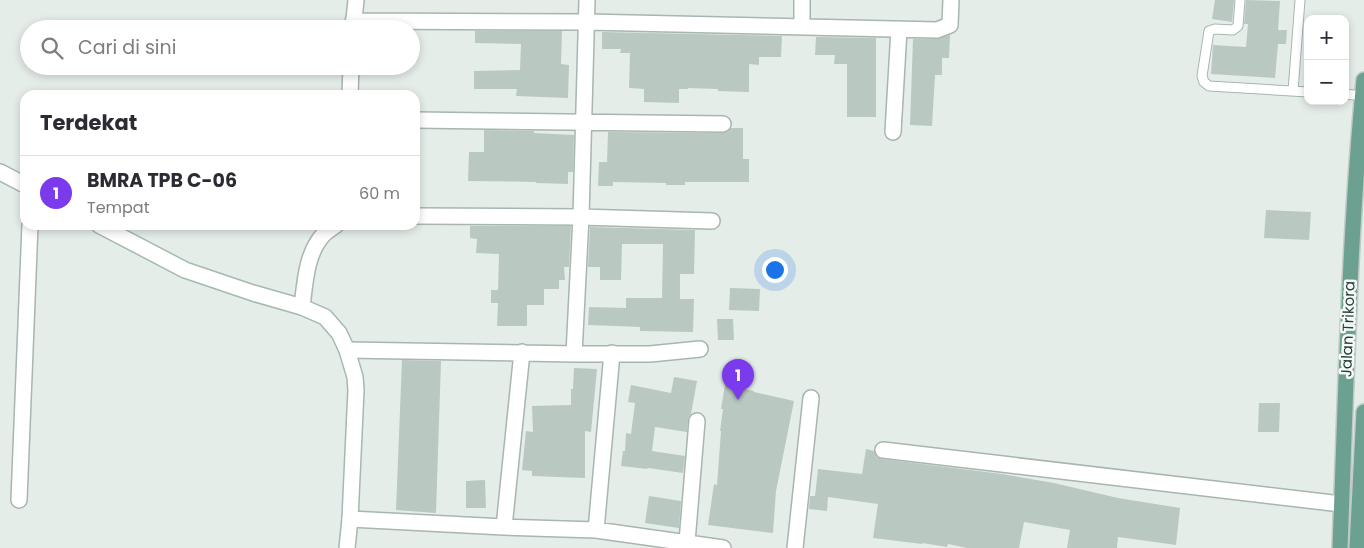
<!DOCTYPE html>
<html lang="id">
<meta charset="utf-8">
<style>
:root{--surface:#fff;--page:#f2f2f3;--text:#2b2b33;--muted:#7c7c81;--line:#e1e1e2;--accent:#7c3aed}
body{margin:0;font-family:Poppins,sans-serif;background:var(--page);color:var(--text)}
.controls{position:absolute;right:15px;top:15px;display:grid;overflow:hidden;border-radius:10px;box-shadow:0 2px 8px #0003}
.controls button{width:45px;height:45px;display:grid;place-items:center;padding:0;border:0;border-bottom:1px solid var(--line);background:var(--surface);color:var(--text);font:25px sans-serif}
.you{position:absolute;left:774px;top:269px;width:18px;height:18px;margin:-12px;border:4px solid #fff;border-radius:50%;background:#1a73e8;box-shadow:0 0 0 8px #1a73e833}
.badge{display:grid;place-items:center;width:32px;height:32px;border-radius:50%;background:var(--accent);color:#fff;font-size:16px;font-weight:700}
.pin{position:absolute;translate:-50% -41px;filter:drop-shadow(0 1px 2px #0008)}
.pin::after{content:'';position:absolute;top:26px;width:18px;height:15px;background:inherit;clip-path:polygon(0 0,100% 0,50% 100%)}
.list{margin:0;padding:0;list-style:none}
h2{display:flex;justify-content:space-between;align-items:center;height:65px;margin:0;padding:0 20px;font-size:21px}
h2 small{font-size:16px;font-weight:400;color:var(--muted)}
.list li{display:grid;grid-template-columns:32px 1fr auto;gap:15px;align-items:center;box-sizing:border-box;height:75px;padding:0 20px;border-top:1px solid var(--line)}
.list b{display:block;font-size:19px;white-space:nowrap}
.list p{margin:0;font-size:16px;white-space:nowrap;color:var(--muted)}
.list em{font-size:16px;font-style:normal;color:var(--muted)}
.icon{flex:none;width:28px;height:28px;fill:none;stroke:currentColor;stroke-width:2;stroke-linecap:round;stroke-linejoin:round}
.map{position:relative;flex:none;width:1364px;height:548px;overflow:hidden}
.search{position:absolute;background:var(--surface);box-shadow:0 2px 8px #0003;left:20px;top:20px;width:400px;height:55px;display:flex;align-items:center;gap:12px;box-sizing:border-box;padding:0 18px;border-radius:28px;color:var(--muted);font-size:19px}
.panel{position:absolute;background:var(--surface);box-shadow:0 2px 8px #0003;left:20px;top:90px;width:400px;height:140px;border-radius:15px}
.map>svg:first-child{display:block}
</style>
<div class="map">
<svg width="1364" height="548" viewBox="0 0 1364 548">
<rect width="100%" height="100%" fill="#e5ede9"/>
<!-- building -->
<path fill="#bac8c2" d="M 1215,0 L 1234,0 L 1232,22 L 1212,19 Z
M 1246,0 L 1280,1 L 1278,30 L 1287,30 L 1286,44 L 1278,44 L 1275,78 L 1211,74 L 1213,45 L 1246,47 L 1248,24 L 1244,24 Z
M 475,31 L 562,31 L 561,64 L 569,65 L 568,98 L 516,96 L 517,89 L 474,89 L 474,71 L 520,70 L 521,44 L 475,43 Z
M 602,32 L 782,36 L 781,57 L 759,57 L 759,65 L 749,64 L 749,92 L 718,91 L 718,89 L 688,88 L 688,89 L 679,89 L 679,103 L 644,102 L 644,89 L 629,88 L 630,53 L 620,53 L 621,49 L 602,49 Z
M 950,35 L 949,58 L 942,58 L 942,75 L 935,75 L 932,126 L 910,125 L 913,39 L 937,39 Z
M 816,37 L 876,38 L 876,117 L 847,117 L 847,64 L 834,64 L 835,55 L 815,55 Z
M 731,128 L 743,128 L 743,159 L 749,159 L 749,182 L 685,182 L 685,185 L 666,185 L 666,183 L 613,182 L 613,186 L 598,186 L 599,162 L 607,162 L 608,132 L 723,133 L 728,132 Z
M 484,130 L 534,131 L 534,133 L 574,135 L 573,172 L 568,172 L 568,184 L 536,183 L 536,182 L 468,181 L 469,152 L 484,152 Z
M 1266,210 L 1311,212 L 1309,240 L 1264,238 Z
M 470,226 L 571,226 L 569,267 L 564,267 L 565,280 L 559,280 L 559,289 L 544,289 L 544,305 L 527,305 L 527,326 L 497,326 L 498,303 L 491,303 L 491,290 L 498,290 L 499,254 L 476,253 L 477,239 L 470,238 Z
M 590,227 L 695,230 L 694,274 L 680,274 L 680,299 L 694,299 L 693,332 L 640,331 L 640,327 L 588,325 L 589,307 L 626,308 L 626,298 L 662,298 L 663,244 L 622,244 L 621,280 L 600,280 L 600,267 L 588,267 Z
M 730,288 L 760,289 L 759,311 L 729,310 Z
M 717,319 L 733,319 L 734,340 L 718,340 Z
M 402,360 L 441,361 L 436,513 L 396,510 Z
M 574,368 L 597,369 L 591,432 L 585,431 L 585,478 L 532,476 L 532,471 L 522,470 L 526,431 L 533,432 L 532,406 L 571,405 L 571,389 L 573,389 Z
M 674,377 L 697,381 L 691,414 L 688,420 L 687,432 L 655,427 L 652,451 L 685,456 L 683,473 L 648,468 L 647,469 L 621,466 L 623,451 L 625,451 L 626,433 L 631,434 L 635,403 L 628,402 L 631,385 L 671,393 Z
M 725,385 L 754,391 L 754,392 L 794,401 L 776,491 L 773,533 L 708,525 L 714,484 L 717,485 L 721,431 L 720,431 L 723,409 L 721,409 Z
M 1259,403 L 1280,403 L 1279,432 L 1258,432 Z
M 866,449 L 874,451 L 877,457 L 882,459 L 1002,474 L 1054,483 L 1118,498 L 1180,508 L 1176,545 L 1118,537 L 1117,548 L 1067,548 L 1070,530 L 1024,522 L 1019,548 L 967,548 L 948,544 L 947,547 L 922,543 L 922,544 L 873,538 L 878,504 L 828,497 L 827,511 L 809,509 L 810,496 L 815,496 L 818,469 L 862,474 Z
M 485,480 L 486,508 L 466,508 L 466,481 Z
M 649,496 L 681,501 L 679,528 L 645,523 Z"/>
<g fill="none" stroke-linecap="round" stroke-linejoin="round">
<!-- lane casing -->
<g stroke="#a8b5b0" stroke-width="11">
<path id="lane" d="M 1240,0 L 1238,26 L 1233,30 L 1215,29 L 1209,31 L 1202,76 L 1204,82 L 1209,86 L 1308,92
M 1293,91 L 1300,0
M 1345,94 L 1363,96"/>
</g>
<!-- street casing -->
<g stroke="#a8b5b0" stroke-width="18">
<path id="street" d="M 353,21 L 587,22 L 937,30 L 950,25 L 951,0
M 802,27 L 802,0
M 353,29 L 356,0
M 350,95 L 351,66
M 415,120 L 723,124
M 893,132 L 899,29
M 415,216 L 581,217 L 712,221
M 302,307 C 305,283 306,254 323,235 C 327,231 332,228 336,225
M 347,350 L 574,354 L 650,354 L 700,349
M 574,354 L 581,217 L 587,0
M 883,450 L 1341,504
M 19,500 L 30,225
M 350,519 L 504,527 L 596,530 L 723,548
M 504,527 L 522,352
M 596,530 L 612,353
M 687,542 L 697,421
M 795,548 L 811,398"/>
</g>
<!-- secondary casing -->
<g stroke="#a4b9b0" stroke-width="18">
<path id="secondary" d="M 0,172 L 25,185
M 99,225 L 185,270 L 253,293 L 302,307 L 325,317 L 339,333 L 347,350 L 355,377 L 356,390 L 350,519 L 347,548"/>
</g>
<!-- primary casing -->
<g stroke="#c2c9c7" stroke-width="18">
<path id="primary" d="M 1340,548 C 1346,392 1349,236 1364,80
M 1357,548 L 1364,412"/>
</g>
<!-- lane -->
<use href="#lane" stroke="#fff" stroke-width="9"/>
<!-- street -->
<use href="#street" stroke="#fff" stroke-width="15"/>
<!-- secondary -->
<use href="#secondary" stroke="#fff" stroke-width="15"/>
<!-- primary -->
<use href="#primary" stroke="#6ca090" stroke-width="15"/>
</g>
<g text-anchor="middle" stroke-width="5" stroke-linejoin="round" paint-order="stroke">
<!-- street labels -->
<g font-size="15" fill="#253e36" stroke="#f5faf7">
<text transform="translate(1348 329) rotate(-88)" y="5">Jalan Trikora</text>
</g>
</g>
</svg>
<div class="controls">
<button>+</button>
<button>−</button>
</div>
<div class="you"></div>
<div class="pin badge" style="left:738px;top:400px">1</div>
<div class="search"><svg class="icon" aria-label="search" viewBox="0 0 24 24"><circle cx="10" cy="10" r="6"/><path d="M15 15l6 6"/></svg>Cari di sini</div>
<section class="panel">
<h2>Terdekat<small></small></h2>
<ul class="list">
<li><span class="badge">1</span><div><b>BMRA TPB C-06</b><p>Tempat</p></div><em>60 m</em></li>
</ul>
</section>
</div>
